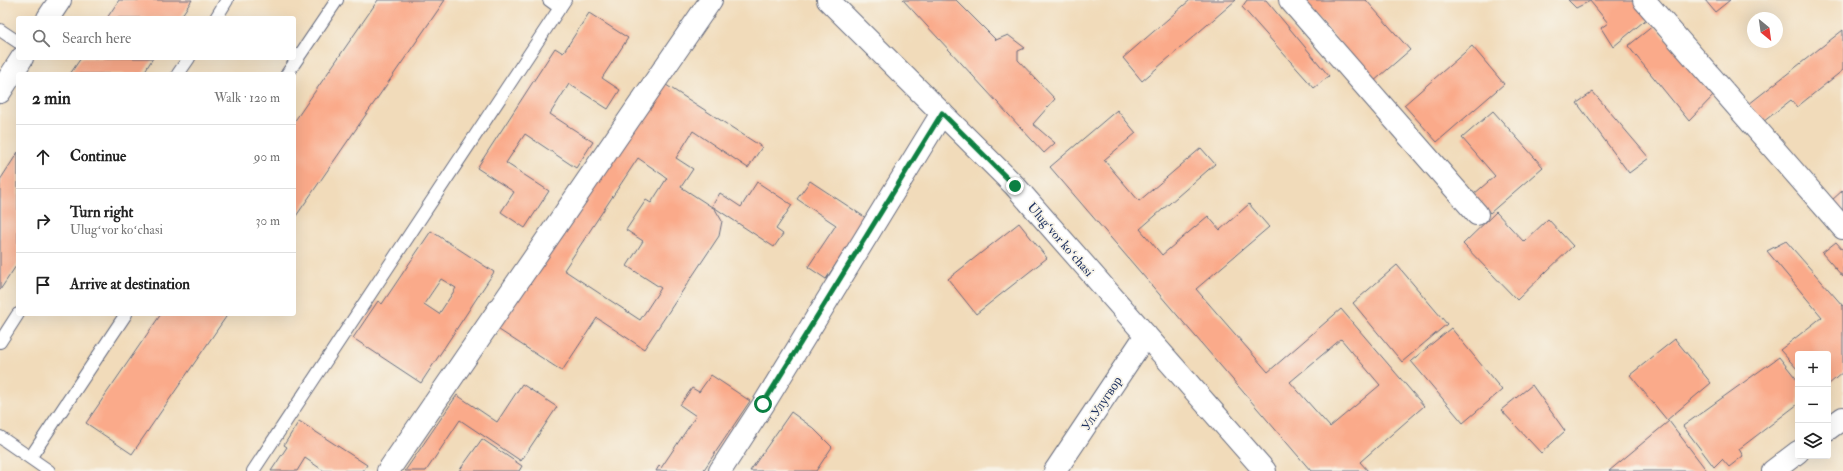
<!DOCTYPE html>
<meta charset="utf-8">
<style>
:root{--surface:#fff;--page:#f2f2f2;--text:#222;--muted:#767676;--line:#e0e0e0}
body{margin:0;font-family:"IM FELL Double Pica",serif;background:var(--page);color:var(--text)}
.controls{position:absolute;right:12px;bottom:12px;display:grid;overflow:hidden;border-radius:4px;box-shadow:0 4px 16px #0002}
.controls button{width:36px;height:36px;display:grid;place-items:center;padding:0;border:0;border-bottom:1px solid var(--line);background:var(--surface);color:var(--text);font:20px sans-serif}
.compass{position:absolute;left:1747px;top:12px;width:36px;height:36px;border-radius:50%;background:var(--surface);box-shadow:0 4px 16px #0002;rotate:151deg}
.stop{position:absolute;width:12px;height:12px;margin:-9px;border:3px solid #0b8043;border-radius:50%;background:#fff}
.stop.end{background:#0b8043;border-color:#fff;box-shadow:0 1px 4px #0008}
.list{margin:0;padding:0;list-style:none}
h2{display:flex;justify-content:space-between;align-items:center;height:52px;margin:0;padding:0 16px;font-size:17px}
h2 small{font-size:13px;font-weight:400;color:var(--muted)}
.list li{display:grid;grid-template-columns:26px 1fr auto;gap:12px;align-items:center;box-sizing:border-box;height:64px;padding:0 16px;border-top:1px solid var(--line)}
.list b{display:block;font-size:15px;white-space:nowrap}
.list p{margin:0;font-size:13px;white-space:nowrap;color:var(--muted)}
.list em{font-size:13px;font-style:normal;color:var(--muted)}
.icon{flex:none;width:22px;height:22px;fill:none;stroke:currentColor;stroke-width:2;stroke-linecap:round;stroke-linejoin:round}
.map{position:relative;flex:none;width:1843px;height:471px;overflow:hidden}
.search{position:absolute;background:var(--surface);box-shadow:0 4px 16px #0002;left:16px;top:16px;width:280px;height:44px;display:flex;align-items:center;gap:10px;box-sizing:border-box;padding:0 14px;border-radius:4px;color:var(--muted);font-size:15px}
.panel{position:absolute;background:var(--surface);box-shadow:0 4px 16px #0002;left:16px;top:72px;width:280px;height:244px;border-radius:4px}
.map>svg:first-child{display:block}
</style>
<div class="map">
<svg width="1843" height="471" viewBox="0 0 1843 471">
<rect width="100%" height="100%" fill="#f7f3e8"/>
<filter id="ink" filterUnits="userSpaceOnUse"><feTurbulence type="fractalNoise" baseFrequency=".025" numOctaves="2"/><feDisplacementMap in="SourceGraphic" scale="8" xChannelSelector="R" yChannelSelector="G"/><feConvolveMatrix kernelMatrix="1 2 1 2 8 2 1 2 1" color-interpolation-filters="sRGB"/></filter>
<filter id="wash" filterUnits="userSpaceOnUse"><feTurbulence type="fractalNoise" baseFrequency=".012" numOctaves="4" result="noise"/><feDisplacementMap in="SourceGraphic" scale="16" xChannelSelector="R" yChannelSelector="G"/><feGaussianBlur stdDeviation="0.9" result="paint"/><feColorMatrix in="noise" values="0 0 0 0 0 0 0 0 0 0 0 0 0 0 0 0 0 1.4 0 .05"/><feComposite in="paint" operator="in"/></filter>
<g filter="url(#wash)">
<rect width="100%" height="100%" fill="#f1dbba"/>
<g id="blocks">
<!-- building -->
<path fill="#faaa8a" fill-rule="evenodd" d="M 119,0 L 192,0 L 180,18 L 107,18 Z
M 378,0 L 445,0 L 294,219 L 294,122 Z
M 903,0 L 956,0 L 996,40 L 1008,35 L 1025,48 L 1018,51 L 1018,60 L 1055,99 L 1033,124 L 1055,143 L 1044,153 Z
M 1190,0 L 1236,0 L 1142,81 L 1123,58 Z
M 1247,0 L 1266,0 L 1329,76 L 1314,88 L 1242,7 Z
M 1303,0 L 1366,0 L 1410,50 L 1373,82 Z
M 1568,0 L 1633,0 L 1649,17 L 1613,47 L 1601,28 L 1608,23 L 1590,1 L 1576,8 Z
M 1705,0 L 1730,0 L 1715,12 Z
M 589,13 L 628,38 L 602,78 L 620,90 L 608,109 L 569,84 L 550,114 L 593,142 L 576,168 L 525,134 L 506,163 L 549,191 L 525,228 L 501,212 L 514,192 L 477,168 L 555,48 L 563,53 Z
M 1654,25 L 1715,94 L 1689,121 L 1628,46 Z
M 1843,30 L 1843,70 L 1797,107 L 1791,100 L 1763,122 L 1749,104 Z
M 1472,46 L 1504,84 L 1437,142 L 1404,105 Z
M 81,58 L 153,58 L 143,74 L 70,74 Z
M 663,83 L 762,147 L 748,168 L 693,131 L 676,158 L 693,169 L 681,187 L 715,209 L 722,221 L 719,236 L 644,349 L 597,318 L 562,371 L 496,328 ZM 638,158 L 667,178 L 651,203 L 646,200 L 626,230 L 643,241 L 627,266 L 661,288 L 640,320 L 564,270 Z
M 1593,92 L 1649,158 L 1629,173 L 1577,103 Z
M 1117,110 L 1136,133 L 1104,160 L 1139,201 L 1201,148 L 1215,164 L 1140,229 L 1162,255 L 1208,216 L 1220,230 L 1249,204 L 1269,227 L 1196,289 L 1268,372 L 1341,309 L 1424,406 L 1360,462 L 1368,471 L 1311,471 L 1050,167 ZM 1341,339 L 1380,385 L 1330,427 L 1290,382 Z
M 1493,111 L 1543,167 L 1490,213 L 1474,194 L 1495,176 L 1462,138 Z
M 18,152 L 18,263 L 0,290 L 0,180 Z
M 810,181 L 866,218 L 826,279 L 808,267 L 836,225 L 797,199 Z
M 757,182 L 792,205 L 776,229 L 783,234 L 774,247 L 712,206 L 720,193 L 741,207 Z
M 1843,190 L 1843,214 L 1831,201 Z
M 1496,212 L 1524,242 L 1548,219 L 1573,246 L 1517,300 L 1463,244 Z
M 1019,223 L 1047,258 L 976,314 L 948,279 Z
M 431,231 L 494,272 L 421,383 L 353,338 L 378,301 L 382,304 ZM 441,279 L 456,288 L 439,314 L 424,304 Z
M 1786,241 L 1843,306 L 1843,372 L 1828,385 L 1828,354 L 1798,354 L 1798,370 L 1780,350 L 1822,317 L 1767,251 Z
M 1836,242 L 1843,250 L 1843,277 L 1822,253 Z
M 1397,265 L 1447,324 L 1402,362 L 1353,303 Z
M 161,314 L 228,314 L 132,454 L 86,423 Z
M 1451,328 L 1502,390 L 1463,423 L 1411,361 Z
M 1675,339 L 1711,383 L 1667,420 L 1630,375 Z
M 1779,357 L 1798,381 L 1798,404 L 1739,449 L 1743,456 L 1729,467 L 1722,459 L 1714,467 L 1683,426 Z
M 711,375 L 750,401 L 703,471 L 656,471 L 659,466 L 661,468 L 696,416 L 680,405 L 692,388 L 699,392 Z
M 522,384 L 557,407 L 521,461 L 460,420 L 426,471 L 405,471 L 457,395 L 497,422 Z
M 1532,385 L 1565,431 L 1541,453 L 1501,410 Z
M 791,412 L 813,428 L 832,447 L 816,471 L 750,471 Z
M 299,421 L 367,465 L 363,471 L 324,471 L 305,458 L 297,471 L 271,471 L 287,447 L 284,445 Z
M 1669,421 L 1707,471 L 1609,471 Z
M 482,439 L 522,466 L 519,471 L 459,471 Z"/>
</g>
</g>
<g filter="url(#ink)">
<use href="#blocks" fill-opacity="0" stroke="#666b7e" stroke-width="1"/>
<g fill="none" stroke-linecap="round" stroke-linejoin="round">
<!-- service casing -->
<g stroke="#666b7e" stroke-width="14">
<path id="service" d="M 549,0 L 560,8
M 216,18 L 227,0
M 0,30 L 18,42
M 178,74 L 189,58
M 287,74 L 337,0
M 0,342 L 18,314
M 0,437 L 49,471
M 30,458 L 126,314
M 253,471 L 565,0"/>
</g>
<!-- minor casing -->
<g stroke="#666b7e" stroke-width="24">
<path id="minor" d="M 828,0 L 1015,186 L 1265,471
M 1290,0 L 1477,214
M 1644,0 L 1843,228
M 48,18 L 60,0
M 0,92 L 22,58
M 1828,429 L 1843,418
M 388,471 L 711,0
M 720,471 L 763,405 L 942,113
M 1055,471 L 1146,335
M 1773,471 L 1798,452"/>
</g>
<!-- service -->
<use href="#service" stroke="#fff" stroke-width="12"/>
<!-- minor -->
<use href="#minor" stroke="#fff" stroke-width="22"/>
</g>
</g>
<g fill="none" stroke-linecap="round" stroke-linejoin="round" filter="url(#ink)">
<!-- route -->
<path stroke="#0b8043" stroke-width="5" d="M 763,404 L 942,113 L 1015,186"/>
</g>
<g text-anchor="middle" stroke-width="3.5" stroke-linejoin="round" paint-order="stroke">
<!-- street labels -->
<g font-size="13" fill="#1b2f5e" stroke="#f7f3e8">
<text transform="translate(1061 239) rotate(49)" y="5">Ulugʻvor koʻchasi</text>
<text transform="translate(1101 403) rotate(-56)" y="5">Ул.Улугвор</text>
</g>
</g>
</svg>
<div class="controls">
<button>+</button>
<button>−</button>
<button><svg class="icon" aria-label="layers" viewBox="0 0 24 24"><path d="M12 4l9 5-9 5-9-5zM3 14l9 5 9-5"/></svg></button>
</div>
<svg class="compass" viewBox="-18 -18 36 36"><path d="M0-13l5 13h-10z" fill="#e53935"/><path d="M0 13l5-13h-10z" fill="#767676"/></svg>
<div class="stop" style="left:763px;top:404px"></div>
<div class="stop end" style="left:1015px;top:186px"></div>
<div class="search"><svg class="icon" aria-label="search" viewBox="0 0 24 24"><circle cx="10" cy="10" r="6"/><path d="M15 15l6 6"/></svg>Search here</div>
<section class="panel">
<h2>2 min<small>Walk · 120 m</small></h2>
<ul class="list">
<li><svg class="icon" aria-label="ahead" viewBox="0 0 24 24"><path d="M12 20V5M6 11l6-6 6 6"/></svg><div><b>Continue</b></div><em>90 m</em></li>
<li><svg class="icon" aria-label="right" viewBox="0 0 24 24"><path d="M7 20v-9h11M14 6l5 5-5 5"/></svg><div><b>Turn right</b><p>Ulugʻvor koʻchasi</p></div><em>30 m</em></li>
<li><svg class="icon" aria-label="arrive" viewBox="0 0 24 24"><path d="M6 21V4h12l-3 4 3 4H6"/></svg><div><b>Arrive at destination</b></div></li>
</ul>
</section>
</div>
